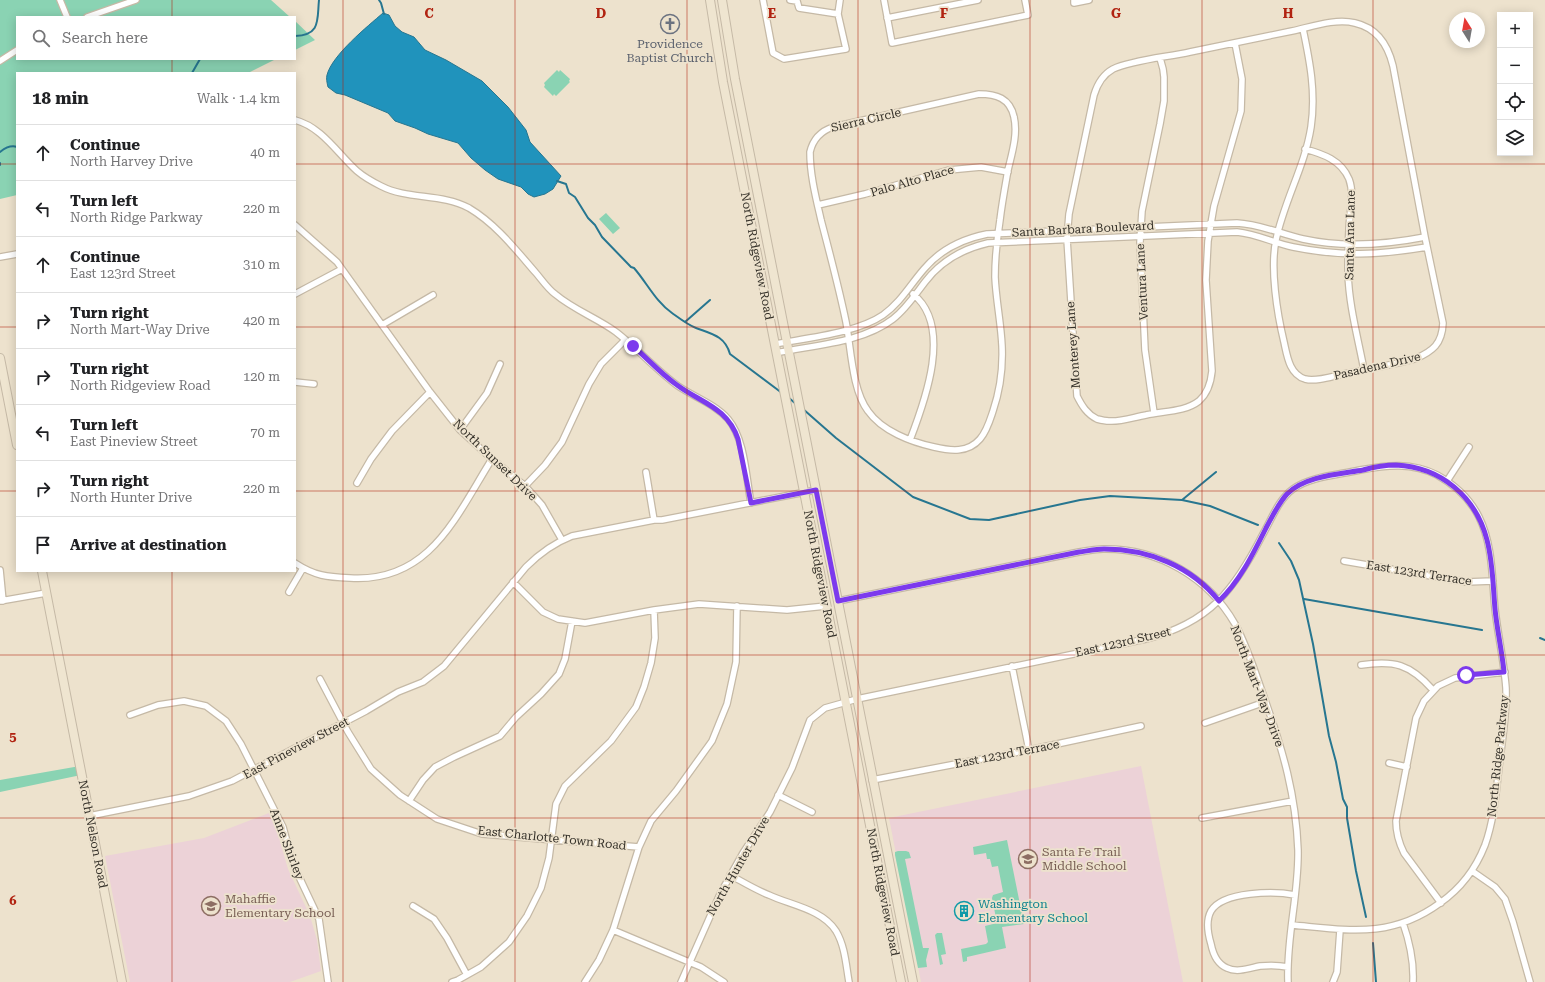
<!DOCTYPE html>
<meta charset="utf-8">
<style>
:root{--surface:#fff;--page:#f6f6f6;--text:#202124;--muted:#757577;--line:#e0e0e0}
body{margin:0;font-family:"Roboto Serif",serif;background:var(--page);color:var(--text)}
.controls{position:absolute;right:12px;top:12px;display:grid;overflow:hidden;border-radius:0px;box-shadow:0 2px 10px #0003}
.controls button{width:36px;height:36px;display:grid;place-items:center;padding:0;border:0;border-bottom:1px solid var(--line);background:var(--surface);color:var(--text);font:20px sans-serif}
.compass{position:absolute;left:1449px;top:12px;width:36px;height:36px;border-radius:50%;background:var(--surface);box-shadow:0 2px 10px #0003;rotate:349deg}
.stop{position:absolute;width:12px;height:12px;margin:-9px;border:3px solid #7c3aed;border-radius:50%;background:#fff}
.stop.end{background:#7c3aed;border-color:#fff;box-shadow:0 1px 4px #0008}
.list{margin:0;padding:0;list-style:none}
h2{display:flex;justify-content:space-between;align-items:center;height:52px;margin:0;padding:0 16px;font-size:17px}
h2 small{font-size:13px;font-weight:400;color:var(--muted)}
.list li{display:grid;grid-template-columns:26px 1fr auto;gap:12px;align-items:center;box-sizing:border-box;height:56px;padding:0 16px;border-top:1px solid var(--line)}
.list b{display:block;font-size:15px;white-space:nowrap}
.list p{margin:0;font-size:13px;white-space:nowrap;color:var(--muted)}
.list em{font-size:13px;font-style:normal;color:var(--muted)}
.icon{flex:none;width:22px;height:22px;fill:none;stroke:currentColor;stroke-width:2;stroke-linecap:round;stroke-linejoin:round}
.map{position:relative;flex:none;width:1545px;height:982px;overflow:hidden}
.search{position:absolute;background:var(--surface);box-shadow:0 2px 10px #0003;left:16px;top:16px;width:280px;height:44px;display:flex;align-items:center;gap:10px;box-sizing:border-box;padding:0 14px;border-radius:0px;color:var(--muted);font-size:15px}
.panel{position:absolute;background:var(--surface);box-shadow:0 2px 10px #0003;left:16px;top:72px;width:280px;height:500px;border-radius:0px}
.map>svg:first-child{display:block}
</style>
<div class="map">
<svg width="1545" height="982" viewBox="0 0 1545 982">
<rect width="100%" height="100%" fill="#ede2cd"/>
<!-- education -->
<path fill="#ecd2d7" d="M 1141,766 L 1183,982 L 921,982 L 889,818 Z
M 269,813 L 277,831 L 288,869 L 310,916 L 317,940 L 321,971 L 290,982 L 130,982 L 105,856 L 204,838 Z"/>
<!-- green -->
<path fill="#8ad3b3" d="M 0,0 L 271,0 L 290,17 L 17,17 L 17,59 L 276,59 L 248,73 L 17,73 L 17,195 L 0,199 Z
M 295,21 L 315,40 L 295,50 Z
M 557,70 L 559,72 L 560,70 L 570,79 L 569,81 L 570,82 L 556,96 L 554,94 L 553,96 L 544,87 L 545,85 L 544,83 Z
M 606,213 L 620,228 L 613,234 L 599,219 Z
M 80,766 L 81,775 L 0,792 L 0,780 Z
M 1007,840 L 1024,924 L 1002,927 L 1006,948 L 967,957 L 967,961 L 963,962 L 961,949 L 986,944 L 988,942 L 985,926 L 997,923 L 992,898 L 993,895 L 1003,892 L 998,866 L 992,867 L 990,859 L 987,859 L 986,853 L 974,855 L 973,847 Z
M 898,851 L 906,851 L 909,852 L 911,858 L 905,859 L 923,948 L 929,948 L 926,960 L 927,967 L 918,968 L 895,855 L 895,852 Z
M 937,933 L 942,933 L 946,954 L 941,955 L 943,964 L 940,965 L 935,935 Z"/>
<!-- water -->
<path fill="#2093bc" stroke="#277690" d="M 383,13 L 389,15 L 395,26 L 402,32 L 414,37 L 425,50 L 446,60 L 482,81 L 508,107 L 526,130 L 530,142 L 561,176 L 553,189 L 545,194 L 534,197 L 528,194 L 521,187 L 498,179 L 485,170 L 471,158 L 458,143 L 428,134 L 415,128 L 395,121 L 388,113 L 345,95 L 336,93 L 328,87 C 327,83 326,78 327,75 C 332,55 368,26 383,13 Z"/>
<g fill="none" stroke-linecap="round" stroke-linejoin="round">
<!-- stream -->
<path stroke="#277690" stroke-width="2" d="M 379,0 L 381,3 L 384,14
M 295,36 C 321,35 317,20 319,0
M 192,73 L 200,59
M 0,152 C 5,148 11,145 17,147
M 0,163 L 0,165
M 557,181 L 566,184 L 569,193 L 575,197 L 588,218 L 595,225 L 602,237 L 631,267 L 634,268 C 647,283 656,302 672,313 C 679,318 688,325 696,328 C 712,334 725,336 730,354 L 782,393
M 685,322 L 710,300
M 789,398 L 796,404
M 803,409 L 836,438 L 913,497 L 970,519 L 989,520 L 1080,500 L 1110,496 L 1182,500 L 1210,506 L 1258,525
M 1182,500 L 1216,472
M 1279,543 L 1291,561 L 1299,580 L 1313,644 L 1329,736 L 1336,762 L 1343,799 L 1347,807 L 1347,818 L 1356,871 L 1366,917
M 1304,599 L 1482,630
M 1540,638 L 1545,640
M 1373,943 L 1376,982"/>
<!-- street casing -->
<g stroke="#c5b9a6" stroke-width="8">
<path id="street" d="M 60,0 L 67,17
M 763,0 L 773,53 L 784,59 L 846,49 L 838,14 L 840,0
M 790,0 L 797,1 L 799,8 L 838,14
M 884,0 L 892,43 L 1028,15 L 1025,0
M 1074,0 L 1074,3 L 1089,0
M 87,17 L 136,0
M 887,18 L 978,0
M 1235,43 L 1242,79 L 1241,111 L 1214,206 L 1208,241 L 1206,280 L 1212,371 C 1211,382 1208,393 1199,401 C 1185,412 1163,411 1146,415 C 1134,417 1121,422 1109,421 C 1106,421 1101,420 1097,419 C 1087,414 1082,406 1077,396 L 1067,239 L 1069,214 L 1094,95 C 1097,85 1102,75 1113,69 C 1132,60 1168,57 1190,52 C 1224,45 1258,38 1292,31 C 1311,27 1335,18 1355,23 C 1377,28 1388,45 1393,66 L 1425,237 L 1443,323 C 1442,344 1433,351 1415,359 C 1392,365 1368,369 1344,374 C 1333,376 1317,382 1305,379 C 1289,374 1287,355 1284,342 C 1277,313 1270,268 1276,240 C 1284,201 1305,166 1311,127 C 1316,93 1310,62 1303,29
M 0,61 L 17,50
M 979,94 C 996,94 1010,98 1014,117 C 1018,134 1012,153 1008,170 C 1005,187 1002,203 1000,220 C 997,239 995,258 995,277 C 996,300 1001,323 1002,346 C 1003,368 1000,390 993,411 C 990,420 987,431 980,439 C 968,453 951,451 934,447 C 911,442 882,431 868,411 C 852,390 851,348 846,322 C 839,288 830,254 821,220 C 816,198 810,175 810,152 C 813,139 821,131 833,127 Z
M 295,120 C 322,127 338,154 357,171 C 364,177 373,182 381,186 C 408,200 441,193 469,208 C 496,224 516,250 536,273 C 542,280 548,289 555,294 C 574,310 597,318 616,332 C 638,349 656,370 678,386 C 694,397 715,404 728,419 C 745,439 746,477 751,503
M 1305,149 C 1323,154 1341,160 1349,179 C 1355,195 1349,214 1349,230 C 1348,245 1348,259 1348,273 C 1349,306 1358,338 1364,370
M 818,205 L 865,194 L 949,170 L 981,167 L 1008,172
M 295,225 L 337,262 L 430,392 L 460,430 L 492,459 L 525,486 L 542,505 L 562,540
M 0,257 L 17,254
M 295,294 L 342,269
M 382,325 L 433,295
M 775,344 C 807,338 857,333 883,315 C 901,302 910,285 924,269 C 940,250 962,239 987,234 L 1237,223 C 1260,224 1281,234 1303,239 C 1344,248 1384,245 1425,237
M 776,353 C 813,345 862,343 893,319 C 906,309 915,295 925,282 C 941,261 962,249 988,243 L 1237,232 C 1257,234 1274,243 1293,247 C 1342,257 1379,255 1427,247
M 295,382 L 314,384
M 1154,413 L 1145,350 L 1140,242 L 1142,211 L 1160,124 L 1164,101 L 1164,77 L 1163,69 L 1160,58
M 460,430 L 487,393 L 500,364
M 910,440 C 925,401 953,326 913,294
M 646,472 L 654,520
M 1447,481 L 1469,447
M 357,483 L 371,459 L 392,431 L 430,392
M 525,486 L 545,465 L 562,442 L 589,384 L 601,364 L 625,340
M 1344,561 L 1466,582 L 1493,581
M 295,563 C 315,576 327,577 350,578 C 430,583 456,516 492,459
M 0,570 L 3,601
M 513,582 L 543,612 L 558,619 L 585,623 L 654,610 L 699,604 L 787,610 L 826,606
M 289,592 L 303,568
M 0,601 L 46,593
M 838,601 L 1079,552 C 1087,551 1095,549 1103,549 C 1158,548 1208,577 1235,624 C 1248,648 1256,675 1265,700 C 1283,751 1296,795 1298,850 C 1299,894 1286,938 1288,982
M 1361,665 C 1394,660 1410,664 1433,690
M 1012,666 L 1029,750
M 320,679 L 348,732 L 371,769 L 400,795 L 437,819 L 482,834 L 639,847
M 130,715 L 158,705 L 184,701 L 206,706 L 226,721 L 241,744 L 283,827 L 293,864 L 319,919 L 328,982
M 1205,723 L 1265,702
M 1389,763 L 1407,767
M 872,780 L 1029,750 L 1141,726
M 778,795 L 812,812
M 409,801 L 423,780 L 435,767 L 454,757 L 500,736 L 516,717 L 541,694 L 559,674 L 565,659 L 572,621
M 89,816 L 189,796 L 232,781 L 366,711 L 398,692 L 423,682 L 444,666 L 526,567 C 539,554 554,543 572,536 L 654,520 L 662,520 L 816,490
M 1202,818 L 1293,801
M 1472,871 L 1495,887 L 1505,899 L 1513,922 L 1530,982
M 730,875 C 743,882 756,890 769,895 C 790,905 822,909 836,931 C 845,946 846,965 849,982
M 1441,903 L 1404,853 C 1399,843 1396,833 1396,821 L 1416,718 L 1424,701 L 1438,686 L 1455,678 L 1505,672
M 413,906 L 434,919 L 447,938 L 467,975
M 1403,923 C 1410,943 1414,961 1413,982
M 613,930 L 701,967 L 724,982
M 1288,967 C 1278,965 1270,965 1260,966 C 1250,968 1237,973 1227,968 C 1217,964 1213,954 1211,944 C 1208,934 1206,920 1211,911 C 1223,891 1275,891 1295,895
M 452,982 L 458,980 L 481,967 L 509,942 L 527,916 L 541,888 L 549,858 L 556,804 L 565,786 L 611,741 L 636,707 L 644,687 L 651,663 L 655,638 L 654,610
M 585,982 L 599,960 L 613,930 L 639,847 L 651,821 L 676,791 L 712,741 L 727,704 L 736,662 L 737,606
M 681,982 L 720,894 L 743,853 L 770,812 L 792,768 L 810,720 L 825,708 L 857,699 L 1146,639 C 1210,623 1235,589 1263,534 C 1272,518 1279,499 1293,489 C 1311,476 1339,475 1360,470 C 1387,465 1412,462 1437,475 C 1455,485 1470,499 1479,517 C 1493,545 1492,579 1495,609 C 1498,636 1504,661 1506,688 C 1507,714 1502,741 1499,767 C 1496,793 1494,820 1485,845 C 1476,868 1460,889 1440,903 C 1391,939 1348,930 1292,925
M 1333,982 L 1337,972 L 1340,930"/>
</g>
<!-- secondary casing -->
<g stroke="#c5b9a6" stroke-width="10">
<path id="secondary" d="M 710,0 L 723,82 L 901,982
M 722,0 L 735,79 L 913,982
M 0,358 L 17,445
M 42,571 L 122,982"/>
</g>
<!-- street -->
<use href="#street" stroke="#fff" stroke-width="5.5"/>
<!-- secondary -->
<use href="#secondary" stroke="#efe5d0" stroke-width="8"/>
</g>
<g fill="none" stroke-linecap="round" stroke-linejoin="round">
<!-- route -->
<path stroke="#7c3aed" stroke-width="5" d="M 633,346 C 648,359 661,374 677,385 C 701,403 727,407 738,439 L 751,503 L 816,490 L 838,601 L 1079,552 C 1087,551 1096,549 1104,549 C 1148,549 1191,566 1219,601 C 1240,581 1253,554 1266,528 C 1272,517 1278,504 1287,494 C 1304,476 1340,474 1363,470 C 1374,467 1385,465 1396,465 C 1441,467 1476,497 1487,540 C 1493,563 1493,586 1495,609 C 1497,630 1502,651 1504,672 L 1466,675"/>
</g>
<!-- grid -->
<path fill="none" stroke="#b12311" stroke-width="1" stroke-opacity="0.55" d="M 172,0 L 172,17M 343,0 L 343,982M 515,0 L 515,982M 687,0 L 687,982M 858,0 L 858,982M 1030,0 L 1030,982M 1202,0 L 1202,982M 1373,0 L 1373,982M 172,59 L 172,73M 0,164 L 17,164M 295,164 L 1545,164M 0,327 L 17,327M 295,327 L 1545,327M 0,491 L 17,491M 295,491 L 1545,491M 172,571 L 172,982M 0,655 L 1545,655M 0,818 L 1545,818"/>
<!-- icons -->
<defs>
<g id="church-ring" transform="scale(1)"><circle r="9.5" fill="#ede2cd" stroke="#6b7280" stroke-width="1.5"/><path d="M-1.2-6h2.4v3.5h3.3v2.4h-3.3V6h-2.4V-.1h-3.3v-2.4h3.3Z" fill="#6b7280"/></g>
<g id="school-ring" transform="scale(1)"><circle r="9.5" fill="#ede2cd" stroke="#8d6e63" stroke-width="1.5"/><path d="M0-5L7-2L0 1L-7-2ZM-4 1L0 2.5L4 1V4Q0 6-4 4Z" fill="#8d6e63"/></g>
<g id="building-ring" transform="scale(1)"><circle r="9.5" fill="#ede2cd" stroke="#0f9aa8" stroke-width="1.5"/><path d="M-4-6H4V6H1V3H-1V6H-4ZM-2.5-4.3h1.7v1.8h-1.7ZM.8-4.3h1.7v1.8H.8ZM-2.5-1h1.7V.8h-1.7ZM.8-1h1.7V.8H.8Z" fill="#0f9aa8"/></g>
</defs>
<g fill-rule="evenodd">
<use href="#church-ring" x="670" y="24"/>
<use href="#school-ring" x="1028" y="859"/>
<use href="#school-ring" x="211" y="906"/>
<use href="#building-ring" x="964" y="911"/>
</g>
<g text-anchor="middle" stroke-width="3.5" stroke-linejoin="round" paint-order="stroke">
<!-- worship labels -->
<g font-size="12" fill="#5b616d" stroke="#ede2cd">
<text x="670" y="48">Providence<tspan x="670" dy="14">Baptist Church</tspan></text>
</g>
<!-- street labels -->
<g font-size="12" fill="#36322a" stroke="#ede2cd">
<text transform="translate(866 120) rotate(-13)" y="4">Sierra Circle</text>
<text transform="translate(912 181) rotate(-16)" y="4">Palo Alto Place</text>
<text transform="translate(1083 229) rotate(-3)" y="4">Santa Barbara Boulevard</text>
<text transform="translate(1350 235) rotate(-89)" y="4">Santa Ana Lane</text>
<text transform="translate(757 256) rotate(79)" y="4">North Ridgeview Road</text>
<text transform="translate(1142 282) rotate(-93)" y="4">Ventura Lane</text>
<text transform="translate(1073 345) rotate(-94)" y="4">Monterey Lane</text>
<text transform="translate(1377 366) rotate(-13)" y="4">Pasadena Drive</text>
<text transform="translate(495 460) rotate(44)" y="4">North Sunset Drive</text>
<text transform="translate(1419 573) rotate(9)" y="4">East 123rd Terrace</text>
<text transform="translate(820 574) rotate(79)" y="4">North Ridgeview Road</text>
<text transform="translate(1123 642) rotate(-13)" y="4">East 123rd Street</text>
<text transform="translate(1257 686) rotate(69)" y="4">North Mart-Way Drive</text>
<text transform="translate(296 748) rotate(-28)" y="4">East Pineview Street</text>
<text transform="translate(1007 754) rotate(-11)" y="4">East 123rd Terrace</text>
<text transform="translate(1498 756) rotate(-84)" y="4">North Ridge Parkway</text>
<text transform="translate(93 834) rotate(79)" y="4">North Nelson Road</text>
<text transform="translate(552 838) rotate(6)" y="4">East Charlotte Town Road</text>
<text transform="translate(287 844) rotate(69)" y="4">Anne Shirley</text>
<text transform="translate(738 866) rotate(-60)" y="4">North Hunter Drive</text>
<text transform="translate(883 892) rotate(79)" y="4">North Ridgeview Road</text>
</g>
<!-- education labels -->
<g font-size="12" fill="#785e54" stroke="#ede2cd" text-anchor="start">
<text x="1042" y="856">Santa Fe Trail<tspan x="1042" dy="14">Middle School</tspan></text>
<text x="225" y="903">Mahaffie<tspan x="225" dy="14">Elementary School</tspan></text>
</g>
<!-- culture labels -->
<g font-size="12" fill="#0d838f" stroke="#ede2cd" text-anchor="start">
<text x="978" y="908">Washington<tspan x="978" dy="14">Elementary School</tspan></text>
</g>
</g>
<g font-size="13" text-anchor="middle" font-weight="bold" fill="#b12311" stroke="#ede2cd" stroke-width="3.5" stroke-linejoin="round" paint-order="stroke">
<text x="429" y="18">C</text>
<text x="601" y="18">D</text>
<text x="772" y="18">E</text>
<text x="944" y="18">F</text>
<text x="1116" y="18">G</text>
<text x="1288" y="18">H</text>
<text x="13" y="741">5</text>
<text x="13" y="905">6</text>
</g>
</svg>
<div class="controls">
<button>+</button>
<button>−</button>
<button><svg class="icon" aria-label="locate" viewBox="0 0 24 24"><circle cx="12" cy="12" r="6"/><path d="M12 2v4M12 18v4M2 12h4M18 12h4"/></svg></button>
<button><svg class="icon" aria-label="layers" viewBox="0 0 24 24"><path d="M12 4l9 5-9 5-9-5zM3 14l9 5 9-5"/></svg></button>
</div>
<svg class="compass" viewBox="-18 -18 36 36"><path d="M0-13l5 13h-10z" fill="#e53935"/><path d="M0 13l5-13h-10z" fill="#757577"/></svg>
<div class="stop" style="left:1466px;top:675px"></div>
<div class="stop end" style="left:633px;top:346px"></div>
<div class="search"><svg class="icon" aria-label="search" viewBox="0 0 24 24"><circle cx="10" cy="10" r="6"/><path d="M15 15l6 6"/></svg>Search here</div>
<section class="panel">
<h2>18 min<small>Walk · 1.4 km</small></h2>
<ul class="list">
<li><svg class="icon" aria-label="ahead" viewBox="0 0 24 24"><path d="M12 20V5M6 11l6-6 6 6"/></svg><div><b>Continue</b><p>North Harvey Drive</p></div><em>40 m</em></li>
<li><svg class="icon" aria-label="left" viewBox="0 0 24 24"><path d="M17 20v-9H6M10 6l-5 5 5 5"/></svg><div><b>Turn left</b><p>North Ridge Parkway</p></div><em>220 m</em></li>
<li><svg class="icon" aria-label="ahead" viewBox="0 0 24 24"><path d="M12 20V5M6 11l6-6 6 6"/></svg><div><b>Continue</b><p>East 123rd Street</p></div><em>310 m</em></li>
<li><svg class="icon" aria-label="right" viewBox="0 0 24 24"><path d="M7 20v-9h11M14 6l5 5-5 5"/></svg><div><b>Turn right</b><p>North Mart-Way Drive</p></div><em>420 m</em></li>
<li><svg class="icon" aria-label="right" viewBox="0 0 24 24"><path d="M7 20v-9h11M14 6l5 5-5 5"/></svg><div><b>Turn right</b><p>North Ridgeview Road</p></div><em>120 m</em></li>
<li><svg class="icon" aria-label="left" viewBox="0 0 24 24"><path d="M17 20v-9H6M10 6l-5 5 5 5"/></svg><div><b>Turn left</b><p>East Pineview Street</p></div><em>70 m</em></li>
<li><svg class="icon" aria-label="right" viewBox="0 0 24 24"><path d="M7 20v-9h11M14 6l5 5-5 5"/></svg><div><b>Turn right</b><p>North Hunter Drive</p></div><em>220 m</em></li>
<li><svg class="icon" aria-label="arrive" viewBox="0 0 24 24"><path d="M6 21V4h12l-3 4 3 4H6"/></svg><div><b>Arrive at destination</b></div></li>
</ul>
</section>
</div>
